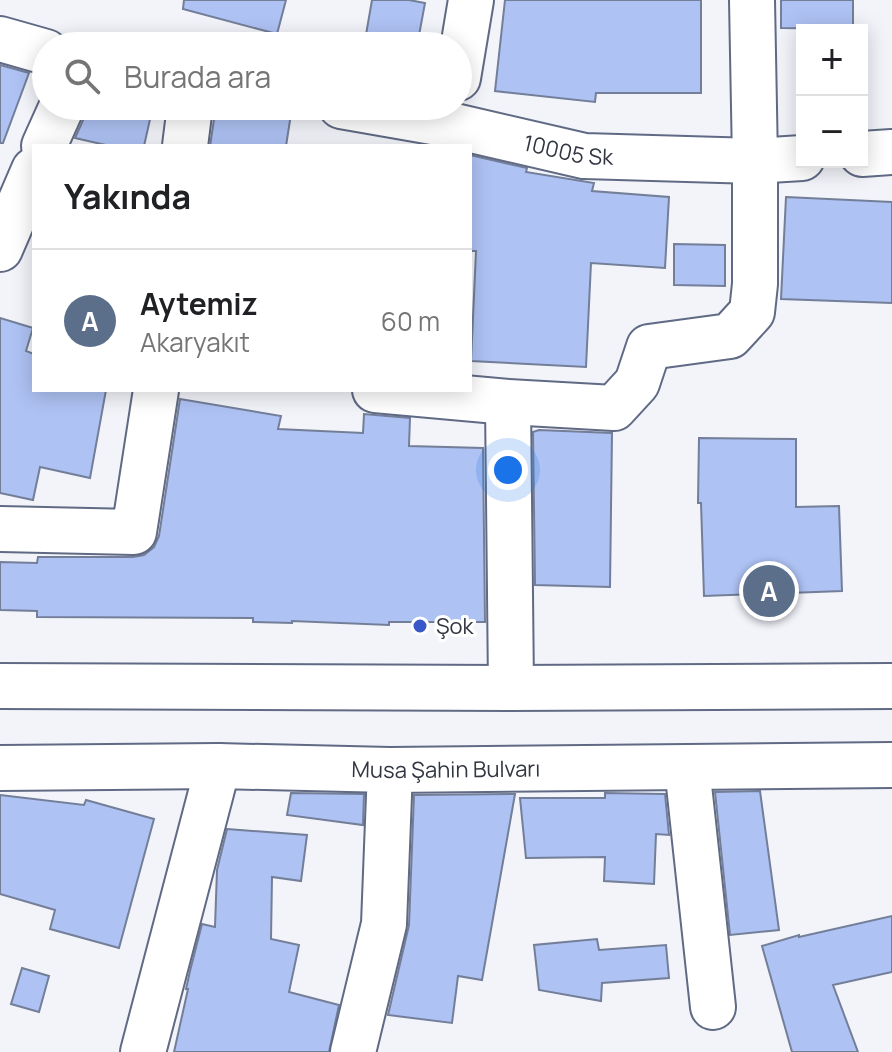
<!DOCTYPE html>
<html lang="tr">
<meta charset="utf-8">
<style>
:root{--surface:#fff;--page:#f6f6f6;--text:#202124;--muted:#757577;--line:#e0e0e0;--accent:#2563eb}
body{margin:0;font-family:Manrope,sans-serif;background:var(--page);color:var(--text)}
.controls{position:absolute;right:24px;top:24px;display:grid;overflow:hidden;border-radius:0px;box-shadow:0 4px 20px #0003}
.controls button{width:72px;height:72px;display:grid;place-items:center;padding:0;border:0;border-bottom:2px solid var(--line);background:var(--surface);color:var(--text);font:40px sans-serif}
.you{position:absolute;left:508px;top:470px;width:28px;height:28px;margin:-20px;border:6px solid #fff;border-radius:50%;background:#1a73e8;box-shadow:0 0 0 12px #1a73e833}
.badge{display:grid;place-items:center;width:52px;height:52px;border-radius:50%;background:var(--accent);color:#fff;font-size:26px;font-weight:700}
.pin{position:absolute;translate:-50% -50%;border:4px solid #fff;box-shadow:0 2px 8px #0006}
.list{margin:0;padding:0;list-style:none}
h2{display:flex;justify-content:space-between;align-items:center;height:104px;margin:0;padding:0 32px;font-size:34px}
h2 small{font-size:26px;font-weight:400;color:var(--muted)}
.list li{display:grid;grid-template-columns:52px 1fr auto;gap:24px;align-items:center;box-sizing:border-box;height:144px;padding:0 32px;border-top:2px solid var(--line)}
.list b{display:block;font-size:30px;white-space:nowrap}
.list p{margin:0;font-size:26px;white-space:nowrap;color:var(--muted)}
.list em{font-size:26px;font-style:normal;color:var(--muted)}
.icon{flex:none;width:44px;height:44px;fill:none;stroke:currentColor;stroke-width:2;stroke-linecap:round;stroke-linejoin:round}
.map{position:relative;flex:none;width:892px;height:1052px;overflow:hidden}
.search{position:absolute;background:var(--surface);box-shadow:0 4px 20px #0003;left:32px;top:32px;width:440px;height:88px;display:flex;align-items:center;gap:20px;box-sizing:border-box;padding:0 28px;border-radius:44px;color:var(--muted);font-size:30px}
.panel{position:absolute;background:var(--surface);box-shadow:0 4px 20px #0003;left:32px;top:144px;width:440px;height:248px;border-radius:0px}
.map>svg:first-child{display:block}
</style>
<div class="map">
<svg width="892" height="1052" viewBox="0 0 892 1052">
<rect width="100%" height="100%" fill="#f2f4fa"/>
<!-- building -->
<path fill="#aec2f4" stroke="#737e98" stroke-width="2" d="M 184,0 L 286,0 L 277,34 L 183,9 Z
M 372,0 L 409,0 L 425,3 L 417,46 L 364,46 Z
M 505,0 L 701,0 L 701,93 L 596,93 L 595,102 L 495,91 Z
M 781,0 L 853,0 L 853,29 L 781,28 Z
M 0,65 L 29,73 L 3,143 L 0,143 Z
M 87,106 L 153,106 L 144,146 L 110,146 L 75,138 L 85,116 Z
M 216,106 L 246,106 L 291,114 L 286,146 L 210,146 Z
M 470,155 L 527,168 L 526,172 L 594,183 L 592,191 L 669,197 L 665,268 L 591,263 L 586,367 L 471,361 L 476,251 L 470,251 Z
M 786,197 L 892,202 L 892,303 L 781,299 Z
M 674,244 L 725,245 L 725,286 L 674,285 Z
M 0,318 L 33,328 L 26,351 L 34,354 L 34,390 L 106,390 L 90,478 L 40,467 L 33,500 L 0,493 Z
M 180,399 L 281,416 L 278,429 L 363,433 L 364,414 L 410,418 L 409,446 L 483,448 L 485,622 L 389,622 L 389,625 L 292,621 L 292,623 L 253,622 L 253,618 L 37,617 L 37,611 L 0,610 L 0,562 L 37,563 L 38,557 L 133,557 L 144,555 L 154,547 L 159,536 Z
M 539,430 L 612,433 L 610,587 L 535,585 L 533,432 Z
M 699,438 L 796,439 L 796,507 L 839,506 L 842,591 L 704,596 L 701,503 L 698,503 Z
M 760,791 L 779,930 L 730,935 L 715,792 Z
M 291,793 L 364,794 L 363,825 L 287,815 Z
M 605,793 L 665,794 L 669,835 L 656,834 L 654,884 L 604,881 L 605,857 L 526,858 L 520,798 L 605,798 Z
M 515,794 L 482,980 L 458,976 L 452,1023 L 388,1015 L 409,925 L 414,795 Z
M 0,795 L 84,805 L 86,800 L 154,819 L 119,948 L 50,929 L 55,910 L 0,894 Z
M 227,829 L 307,835 L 301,881 L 272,877 L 271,939 L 299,945 L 289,992 L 339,1005 L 329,1052 L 174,1052 L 188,989 L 186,989 L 190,971 L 202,924 L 215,927 L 217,870 Z
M 892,916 L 892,972 L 833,985 L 858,1052 L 792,1052 L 762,946 L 799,935 L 799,937 Z
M 597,939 L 599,950 L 666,945 L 669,978 L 602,983 L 601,1001 L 539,990 L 534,945 Z
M 22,968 L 49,976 L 39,1012 L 11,1004 Z"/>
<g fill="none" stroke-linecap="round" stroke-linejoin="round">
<!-- minor casing -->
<g stroke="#606a84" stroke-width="48">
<g id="minor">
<path d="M 0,39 L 46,52"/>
<path d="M 458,78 L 471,0"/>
<path id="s1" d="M 341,106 L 450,125 L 584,156 L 755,161 L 802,158"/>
<path d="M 44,146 L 62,106"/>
<path d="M 185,146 L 190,106"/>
<path d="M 862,154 L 892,152"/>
<path d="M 0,249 L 34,170"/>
<path d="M 375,390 L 508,402 L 614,408 L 637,383 L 649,347 L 730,336 L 752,312 L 755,284 L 755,161 L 752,0"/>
<path d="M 508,402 L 511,688"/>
<path d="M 0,529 L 134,532 L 156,390"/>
<path d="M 687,767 L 713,1007"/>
<path d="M 143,1052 L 218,766"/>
<path d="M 353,1052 L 384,924 L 390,770"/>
</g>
</g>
<!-- major casing -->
<g stroke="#606a84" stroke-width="48">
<g id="major">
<path d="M 0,686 L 511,688 L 892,686"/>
<path id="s2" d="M 0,768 L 218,766 L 390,770 L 892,765"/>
</g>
</g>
<!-- minor -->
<use href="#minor" stroke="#fff" stroke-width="44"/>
<!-- major -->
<use href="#major" stroke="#fff" stroke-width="44"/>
</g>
<!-- markers -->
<circle fill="#3957c9" stroke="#fff" stroke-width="3" cx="420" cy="626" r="8"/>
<g text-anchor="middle" stroke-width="6" stroke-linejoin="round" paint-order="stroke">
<!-- street labels -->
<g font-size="22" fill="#323641" stroke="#fff">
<text dy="8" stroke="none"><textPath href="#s1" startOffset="232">10005 Sk</textPath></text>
<text dy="8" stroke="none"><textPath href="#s2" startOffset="446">Musa Şahin Bulvarı</textPath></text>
</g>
<!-- poi labels -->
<g font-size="22" fill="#323641" stroke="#fff" text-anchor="start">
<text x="436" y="634">Şok</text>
</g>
</g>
</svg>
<div class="controls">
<button>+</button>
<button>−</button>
</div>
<div class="you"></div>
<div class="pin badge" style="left:769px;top:591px;background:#5c6f8a">A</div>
<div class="search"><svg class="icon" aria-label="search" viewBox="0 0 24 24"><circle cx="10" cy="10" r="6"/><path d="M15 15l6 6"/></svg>Burada ara</div>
<section class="panel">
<h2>Yakında<small></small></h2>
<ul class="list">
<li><span class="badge" style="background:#5c6f8a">A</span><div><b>Aytemiz</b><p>Akaryakıt</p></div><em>60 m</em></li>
</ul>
</section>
</div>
